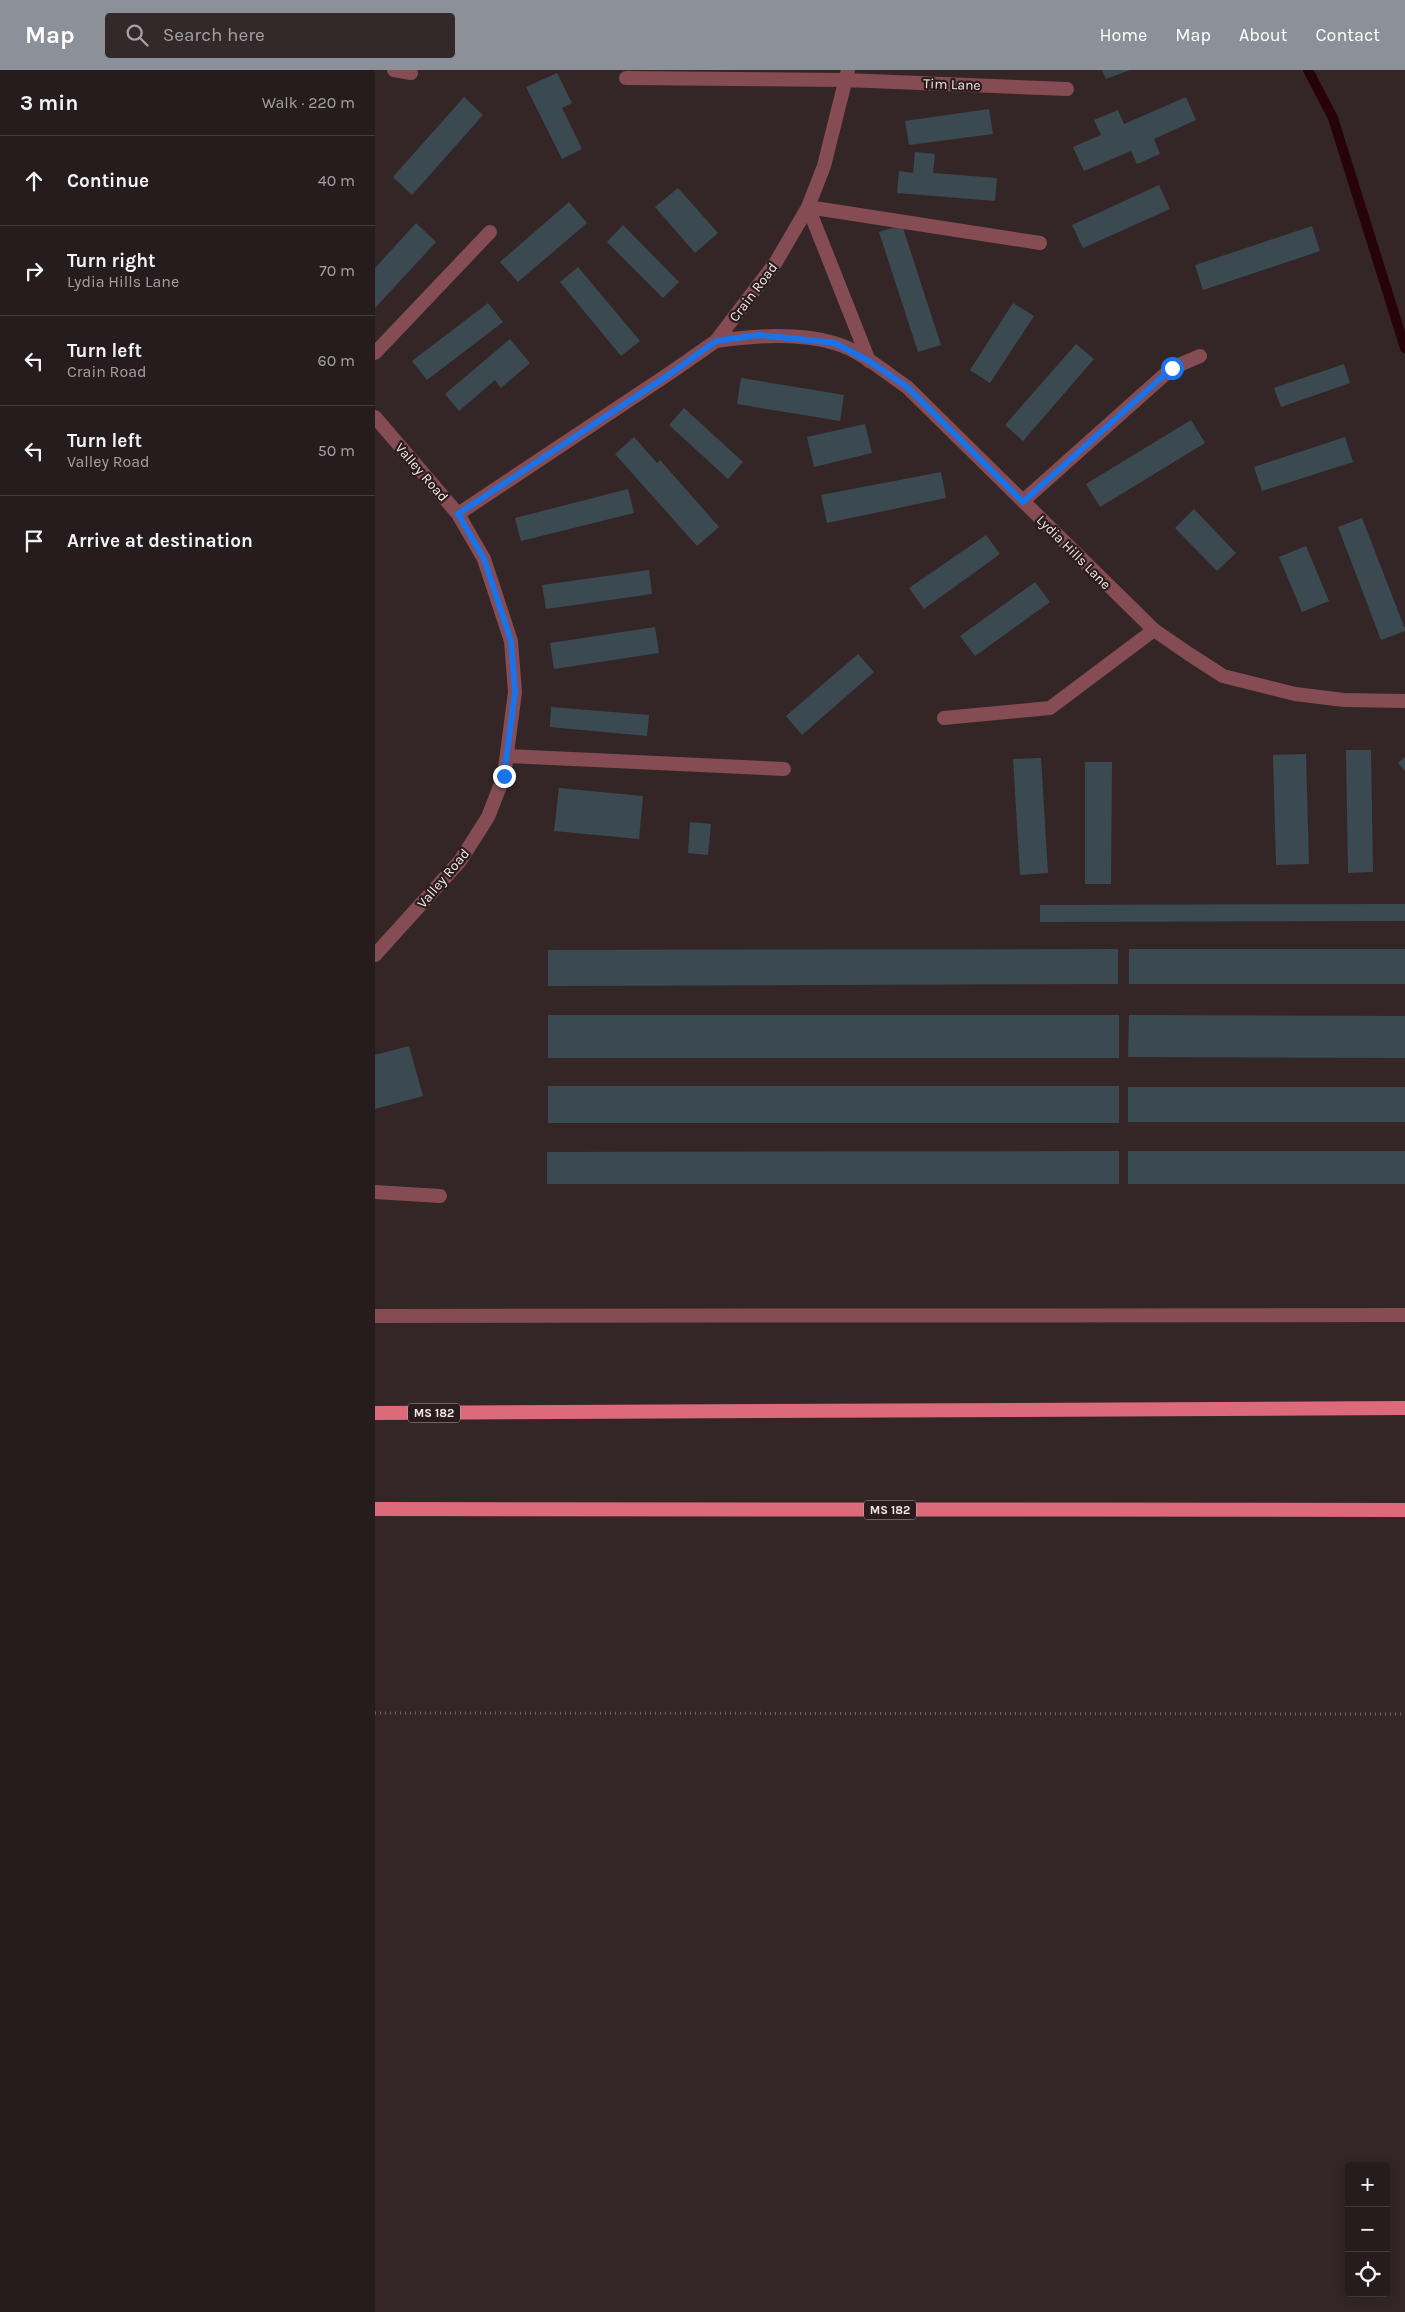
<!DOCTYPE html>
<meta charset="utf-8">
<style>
:root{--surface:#271c1d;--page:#33292a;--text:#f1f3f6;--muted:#a4a1a4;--line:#433a3b;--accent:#8c9099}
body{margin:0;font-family:Karla,sans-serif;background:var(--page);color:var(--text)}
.controls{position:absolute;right:15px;bottom:15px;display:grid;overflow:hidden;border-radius:5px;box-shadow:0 2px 12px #0003}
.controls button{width:45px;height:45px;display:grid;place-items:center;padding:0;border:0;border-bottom:1px solid var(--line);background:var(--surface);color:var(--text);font:25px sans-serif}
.stop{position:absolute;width:15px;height:15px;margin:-11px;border:4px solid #1a73e8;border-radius:50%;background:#fff}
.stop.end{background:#1a73e8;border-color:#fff;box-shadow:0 1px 5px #0008}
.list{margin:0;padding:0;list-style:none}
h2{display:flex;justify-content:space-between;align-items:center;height:65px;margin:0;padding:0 20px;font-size:21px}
h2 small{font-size:16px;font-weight:400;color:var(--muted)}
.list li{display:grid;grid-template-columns:32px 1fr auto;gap:15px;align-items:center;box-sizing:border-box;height:90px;padding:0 20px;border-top:1px solid var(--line)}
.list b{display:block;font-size:19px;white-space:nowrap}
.list p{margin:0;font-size:16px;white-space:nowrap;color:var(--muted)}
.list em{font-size:16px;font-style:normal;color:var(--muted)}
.icon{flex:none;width:28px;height:28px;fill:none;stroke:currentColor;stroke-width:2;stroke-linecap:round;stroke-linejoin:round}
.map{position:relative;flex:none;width:1030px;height:2242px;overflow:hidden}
header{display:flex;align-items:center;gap:30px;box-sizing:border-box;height:70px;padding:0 25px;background:var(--accent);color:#fff}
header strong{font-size:24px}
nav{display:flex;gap:28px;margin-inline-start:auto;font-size:18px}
.search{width:350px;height:45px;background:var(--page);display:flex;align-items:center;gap:12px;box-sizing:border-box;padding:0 18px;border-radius:5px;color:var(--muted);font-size:19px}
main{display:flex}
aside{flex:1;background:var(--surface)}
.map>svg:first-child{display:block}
</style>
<header>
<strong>Map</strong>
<div class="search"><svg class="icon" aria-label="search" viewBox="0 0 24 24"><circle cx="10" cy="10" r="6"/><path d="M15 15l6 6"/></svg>Search here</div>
<nav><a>Home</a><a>Map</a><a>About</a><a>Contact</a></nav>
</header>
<main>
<aside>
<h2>3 min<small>Walk · 220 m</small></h2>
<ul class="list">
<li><svg class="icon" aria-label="ahead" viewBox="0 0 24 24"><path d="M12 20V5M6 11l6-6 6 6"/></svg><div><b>Continue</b></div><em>40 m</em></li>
<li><svg class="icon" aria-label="right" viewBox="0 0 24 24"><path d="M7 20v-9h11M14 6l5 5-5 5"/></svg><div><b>Turn right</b><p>Lydia Hills Lane</p></div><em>70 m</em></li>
<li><svg class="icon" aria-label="left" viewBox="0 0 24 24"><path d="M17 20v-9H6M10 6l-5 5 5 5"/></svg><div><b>Turn left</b><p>Crain Road</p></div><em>60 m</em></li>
<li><svg class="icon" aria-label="left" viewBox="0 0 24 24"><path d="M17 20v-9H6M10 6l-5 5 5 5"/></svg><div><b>Turn left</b><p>Valley Road</p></div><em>50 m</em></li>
<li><svg class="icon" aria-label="arrive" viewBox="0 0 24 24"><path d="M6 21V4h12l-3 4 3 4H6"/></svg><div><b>Arrive at destination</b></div></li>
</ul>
</aside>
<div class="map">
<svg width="1030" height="2242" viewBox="0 0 1030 2242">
<rect width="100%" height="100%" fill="#342627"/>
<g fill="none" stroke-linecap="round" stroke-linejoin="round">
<!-- stream -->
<path stroke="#280209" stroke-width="10" d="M 933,0 L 958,48 L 1030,278"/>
</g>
<!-- building -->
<path fill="#3b4a51" d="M 727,0 L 755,0 L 731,9 Z
M 182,3 L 197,33 L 187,38 L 207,79 L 187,89 L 151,17 Z
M 89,27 L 108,45 L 37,125 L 18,107 Z
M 811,27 L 821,50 L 779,69 L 785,84 L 762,94 L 756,81 L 709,101 L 698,77 L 726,65 L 719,50 L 743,40 L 749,54 Z
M 614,39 L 618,64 L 534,75 L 530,51 Z
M 540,82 L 560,84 L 558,103 L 622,108 L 620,131 L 522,123 L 524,101 L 538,103 Z
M 784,115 L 795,139 L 708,178 L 697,155 Z
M 303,118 L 343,163 L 320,183 L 280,137 Z
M 194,132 L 212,153 L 143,212 L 125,192 Z
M 41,153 L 61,172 L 0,238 L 0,198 Z
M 248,155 L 304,212 L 288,228 L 232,172 Z
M 527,155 L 566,275 L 543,282 L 504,162 Z
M 937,156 L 945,181 L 828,220 L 820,195 Z
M 203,197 L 265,271 L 246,286 L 185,212 Z
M 113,233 L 128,252 L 52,310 L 37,291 Z
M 638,233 L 659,246 L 615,313 L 595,300 Z
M 135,269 L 155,293 L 126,318 L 120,310 L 84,341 L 70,324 Z
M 701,274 L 719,289 L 648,371 L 630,355 Z
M 969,294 L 975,313 L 906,337 L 899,318 Z
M 366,308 L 469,325 L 465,351 L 362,334 Z
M 309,338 L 368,392 L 353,409 L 294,355 Z
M 816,350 L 830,373 L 725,437 L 711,414 Z
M 490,354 L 497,383 L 439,397 L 432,367 Z
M 259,367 L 282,393 L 285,390 L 344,457 L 322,476 L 240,384 Z
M 970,367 L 978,392 L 887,421 L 879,397 Z
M 566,402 L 571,428 L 452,453 L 446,425 Z
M 253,419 L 259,443 L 146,471 L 140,448 Z
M 819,439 L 861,483 L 842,501 L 800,458 Z
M 987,448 L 1030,559 L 1030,561 L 1006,570 L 963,457 Z
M 611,465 L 625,484 L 549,539 L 534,518 Z
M 931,476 L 954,531 L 927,542 L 904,487 Z
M 274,500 L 277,524 L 171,539 L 167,515 Z
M 660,512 L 675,532 L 600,586 L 585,566 Z
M 280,557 L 284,583 L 179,599 L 175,573 Z
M 483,584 L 499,602 L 427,665 L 411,646 Z
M 176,637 L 274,645 L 272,666 L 175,657 Z
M 971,680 L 996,680 L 998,802 L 973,803 Z
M 931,684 L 934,794 L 901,795 L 898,685 Z
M 1030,687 L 1030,701 L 1023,693 Z
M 666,688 L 673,803 L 645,805 L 638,689 Z
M 710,692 L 737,692 L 736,814 L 710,814 Z
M 184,718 L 268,726 L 264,769 L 179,761 Z
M 315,752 L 336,754 L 333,785 L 313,783 Z
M 1030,834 L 1030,851 L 665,852 L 665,835 Z
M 743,879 L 743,914 L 173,916 L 173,880 Z
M 754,879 L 1030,879 L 1030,914 L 754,914 Z
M 173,945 L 744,945 L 744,988 L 173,988 Z
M 754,945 L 1030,946 L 1030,988 L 753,987 Z
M 34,976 L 48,1026 L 0,1039 L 0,985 Z
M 173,1016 L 744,1016 L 744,1053 L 173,1053 Z
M 753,1017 L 1030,1017 L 1030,1052 L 753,1052 Z
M 744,1081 L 744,1114 L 172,1114 L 172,1082 Z
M 753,1081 L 1030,1081 L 1030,1114 L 753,1114 Z"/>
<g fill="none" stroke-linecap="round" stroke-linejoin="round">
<!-- path -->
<path stroke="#716465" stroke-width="3" stroke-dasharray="1 4" stroke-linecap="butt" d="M 0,1643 L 1030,1644"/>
<!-- service -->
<path stroke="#854c53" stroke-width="14" d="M 19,0 L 36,3
M 433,137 L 665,173
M 0,283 L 115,162
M 648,431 L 797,298 L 825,286
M 569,648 L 675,638 L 779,560
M 132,686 L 409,699
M 0,1122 L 65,1126
M 0,1246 L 1030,1245"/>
<!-- minor -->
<path stroke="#854c53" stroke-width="14" d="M 251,8 L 470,10 L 692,19
M 433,137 L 494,291
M 341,271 C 378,266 423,262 459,273 C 485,280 510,302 532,317 L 779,560 L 814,584 L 848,606 L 920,624 L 969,630 L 1030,631
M 0,347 L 83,444 L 109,489 L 136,571 L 140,622 L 129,706 L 113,747 L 85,791 L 0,885
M 83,444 L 295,303 L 341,271 L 401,192 L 433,137 L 449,96 L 473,0"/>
<!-- primary -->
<path stroke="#dd6a7b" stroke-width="14" d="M 0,1343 L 1030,1338
M 0,1439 L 1030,1440"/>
</g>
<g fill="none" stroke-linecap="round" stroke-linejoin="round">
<!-- route -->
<path stroke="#1a73e8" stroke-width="6" d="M 129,706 L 140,622 L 136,571 L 109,489 L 83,444 L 295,304 L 341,271 L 384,265 L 460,273 L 494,291 L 532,317 L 648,432 L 797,298"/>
</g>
<g text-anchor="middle" stroke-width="4.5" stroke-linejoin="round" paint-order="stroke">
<!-- shield labels -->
<g fill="#2a1c1d" stroke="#b6abab" stroke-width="1">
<rect x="33" y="1333.5" width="52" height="19" rx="4"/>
<rect x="489" y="1430.5" width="52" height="19" rx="4"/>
</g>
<g font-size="12" font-weight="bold" fill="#f2e8e8">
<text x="59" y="1347">MS 182</text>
<text x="515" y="1444">MS 182</text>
</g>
<!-- street labels -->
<g font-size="14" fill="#f2e8e8" stroke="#2a1c1d">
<text transform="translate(577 14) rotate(2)" y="5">Tim Lane</text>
<text transform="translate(378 222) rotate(-53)" y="5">Crain Road</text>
<text transform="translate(47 402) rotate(49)" y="5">Valley Road</text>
<text transform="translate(699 482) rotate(45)" y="5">Lydia Hills Lane</text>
<text transform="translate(68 808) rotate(-50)" y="5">Valley Road</text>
</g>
</g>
</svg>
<div class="controls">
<button>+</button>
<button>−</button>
<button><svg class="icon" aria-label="locate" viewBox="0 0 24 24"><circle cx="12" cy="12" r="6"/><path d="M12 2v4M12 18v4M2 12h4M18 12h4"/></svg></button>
</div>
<div class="stop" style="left:797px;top:298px"></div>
<div class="stop end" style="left:129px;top:706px"></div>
</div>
</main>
